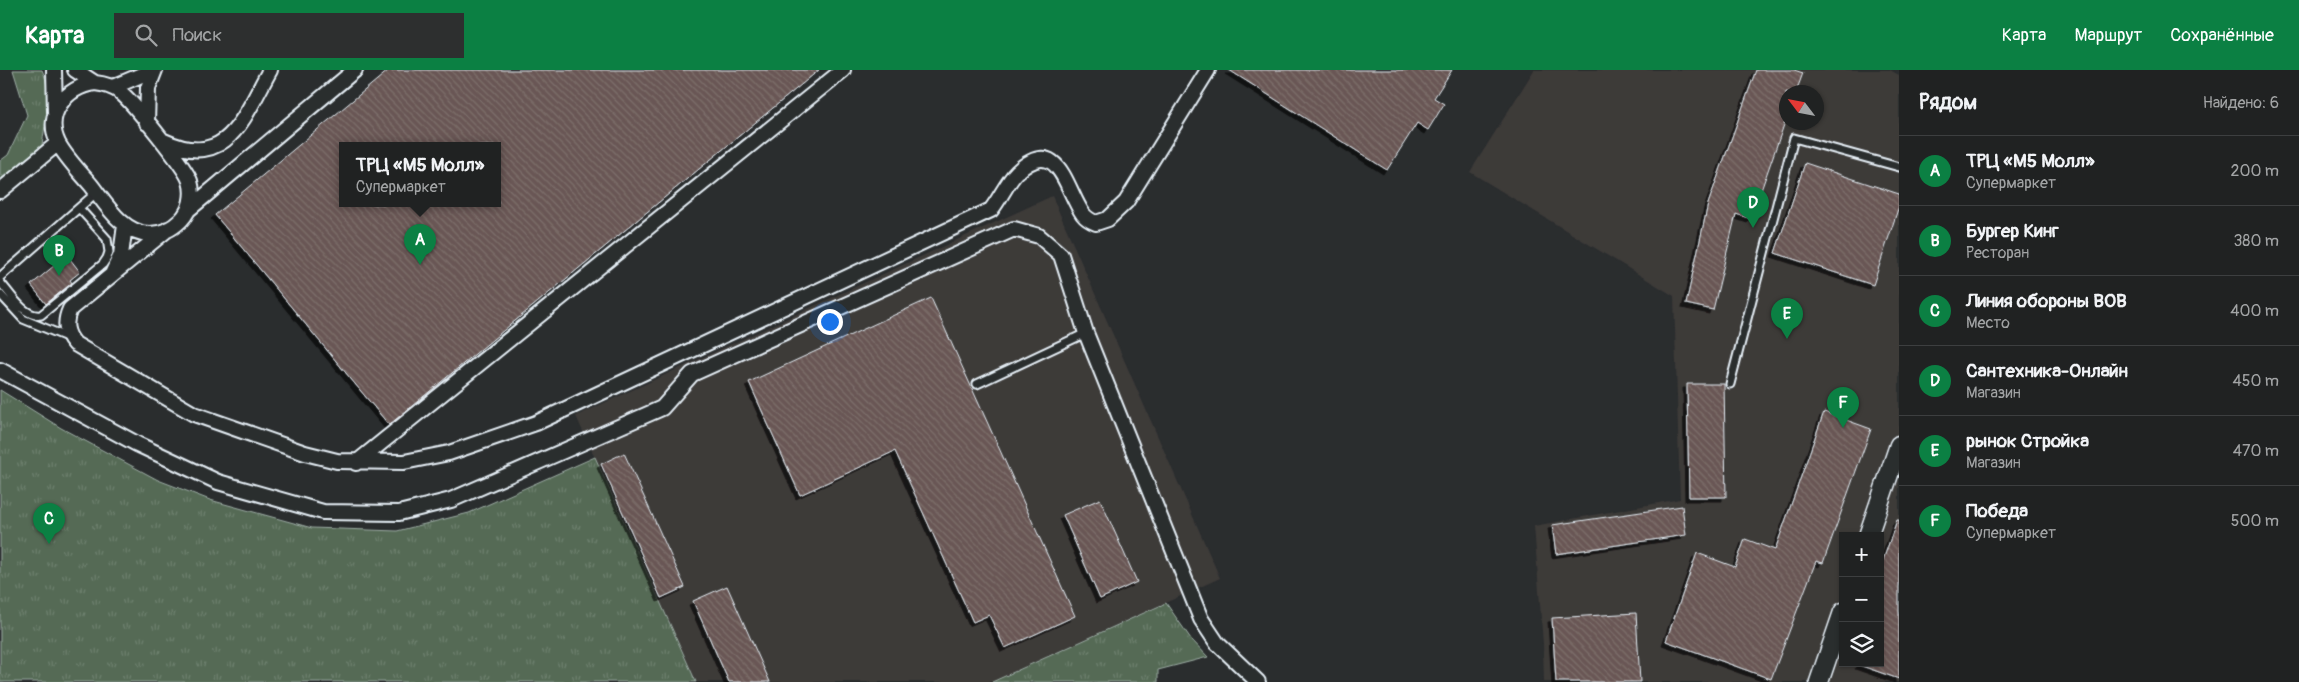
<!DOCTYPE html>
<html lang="ru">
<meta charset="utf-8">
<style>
:root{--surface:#202222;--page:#2d2f2f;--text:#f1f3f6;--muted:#a2a4a5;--line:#3d3f40;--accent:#0b8043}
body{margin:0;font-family:Pangolin,sans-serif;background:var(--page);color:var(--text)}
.controls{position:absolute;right:15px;bottom:15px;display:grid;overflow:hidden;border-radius:0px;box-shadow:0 1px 4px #0004}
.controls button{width:45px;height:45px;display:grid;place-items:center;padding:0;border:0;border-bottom:1px solid var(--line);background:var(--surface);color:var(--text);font:25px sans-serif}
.compass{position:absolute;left:1779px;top:15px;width:45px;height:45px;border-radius:50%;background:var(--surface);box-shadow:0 1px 4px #0004;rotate:302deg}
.you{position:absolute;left:829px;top:251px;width:18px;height:18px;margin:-12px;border:4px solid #fff;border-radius:50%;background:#1a73e8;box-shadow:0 0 0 8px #1a73e833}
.badge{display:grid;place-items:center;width:32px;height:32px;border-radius:50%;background:var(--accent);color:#fff;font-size:16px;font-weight:700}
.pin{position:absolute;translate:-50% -41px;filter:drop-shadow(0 1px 2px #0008)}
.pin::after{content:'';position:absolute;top:26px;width:18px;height:15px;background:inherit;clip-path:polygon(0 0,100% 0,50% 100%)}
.popup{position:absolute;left:339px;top:72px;width:162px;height:65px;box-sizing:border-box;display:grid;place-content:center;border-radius:0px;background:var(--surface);filter:drop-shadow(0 1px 4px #0005);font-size:16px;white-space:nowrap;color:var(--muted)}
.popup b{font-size:19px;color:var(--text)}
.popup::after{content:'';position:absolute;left:50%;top:100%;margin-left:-10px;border:10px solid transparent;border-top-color:var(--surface)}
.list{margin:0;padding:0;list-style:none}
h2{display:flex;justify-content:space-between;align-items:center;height:65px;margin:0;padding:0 20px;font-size:21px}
h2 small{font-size:16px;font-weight:400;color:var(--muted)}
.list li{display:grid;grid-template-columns:32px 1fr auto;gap:15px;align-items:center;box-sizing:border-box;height:70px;padding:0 20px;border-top:1px solid var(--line)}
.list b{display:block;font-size:19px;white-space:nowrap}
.list p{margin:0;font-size:16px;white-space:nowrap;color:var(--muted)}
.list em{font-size:16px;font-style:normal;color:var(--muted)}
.icon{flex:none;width:28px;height:28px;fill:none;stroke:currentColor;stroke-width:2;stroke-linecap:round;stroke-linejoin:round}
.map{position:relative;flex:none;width:1899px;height:612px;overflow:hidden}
header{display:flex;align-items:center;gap:30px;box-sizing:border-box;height:70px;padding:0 25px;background:var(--accent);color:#fff}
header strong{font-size:24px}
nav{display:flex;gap:28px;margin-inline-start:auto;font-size:18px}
.search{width:350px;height:45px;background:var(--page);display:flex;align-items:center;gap:12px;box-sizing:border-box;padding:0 18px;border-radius:0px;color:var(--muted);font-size:19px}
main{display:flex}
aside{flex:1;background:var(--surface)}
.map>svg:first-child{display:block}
</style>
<header>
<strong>Карта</strong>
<div class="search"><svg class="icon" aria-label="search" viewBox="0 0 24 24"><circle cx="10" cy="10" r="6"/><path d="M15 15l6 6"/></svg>Поиск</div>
<nav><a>Карта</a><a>Маршрут</a><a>Сохранённые</a></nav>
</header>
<main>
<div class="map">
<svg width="1899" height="612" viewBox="0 0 1899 612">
<defs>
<pattern id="grass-tufts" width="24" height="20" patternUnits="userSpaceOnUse" patternTransform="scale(1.25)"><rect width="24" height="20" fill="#556a55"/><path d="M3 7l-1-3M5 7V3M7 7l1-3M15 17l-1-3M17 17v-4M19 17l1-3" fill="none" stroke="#6d806e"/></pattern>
<pattern id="building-back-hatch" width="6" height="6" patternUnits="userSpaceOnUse" patternTransform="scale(1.25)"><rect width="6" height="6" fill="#695754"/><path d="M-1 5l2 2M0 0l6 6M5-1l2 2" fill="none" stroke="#7e706d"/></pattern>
<filter id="shadow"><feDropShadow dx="-4" dy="4" stdDeviation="0" flood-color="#0009"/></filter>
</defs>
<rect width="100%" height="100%" fill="#2a2d2e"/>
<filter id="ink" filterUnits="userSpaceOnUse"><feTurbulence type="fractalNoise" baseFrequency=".02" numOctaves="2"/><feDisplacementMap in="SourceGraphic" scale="10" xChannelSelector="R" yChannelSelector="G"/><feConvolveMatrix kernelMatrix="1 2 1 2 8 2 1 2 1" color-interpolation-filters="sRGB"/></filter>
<g filter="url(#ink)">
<!-- built -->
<path fill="#3d3a39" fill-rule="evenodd" d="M 1534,0 L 1890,0 L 1899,5 L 1899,612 L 1544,612 L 1543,574 L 1534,456 L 1680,429 L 1674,226 L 1470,102 ZM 1786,22 L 1816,22 L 1816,52 L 1786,52 ZM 1843,466 L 1880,466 L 1880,593 L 1843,593 Z
M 1052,126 L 1220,508 L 992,612 L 696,612 L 576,346 Z"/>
<!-- grass -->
<path fill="url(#grass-tufts)" stroke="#9eaea6" d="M 13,0 L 42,0 C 53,21 45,52 42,75 L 0,111 L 0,91 L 8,85 L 27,45 Z
M 0,320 L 61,358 L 158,410 L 210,430 L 312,458 L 397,461 L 469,443 L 595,387 L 696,612 L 0,612 Z
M 1166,533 L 1191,569 L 1208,587 L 1158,600 L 1158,612 L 992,612 Z"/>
<!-- building -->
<path fill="url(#building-back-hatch)" stroke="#e8f1f8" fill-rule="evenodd" filter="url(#shadow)" d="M 389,0 L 819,0 L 389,355 L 215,145 ZM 342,76 L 498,76 L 498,134 L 342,134 Z
M 1229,0 L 1452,0 L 1434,28 L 1444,34 L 1428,60 L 1417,53 L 1387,100 Z
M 1756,0 L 1794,0 L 1803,3 L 1796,22 L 1786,22 L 1786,49 L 1751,149 L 1736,144 L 1713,240 L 1686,234 L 1708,134 Z
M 1805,93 L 1899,124 L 1899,136 L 1873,215 L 1775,183 Z
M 67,185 L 80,202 L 70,210 L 72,213 L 46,234 L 31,215 Z
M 931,228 L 1075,546 L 1005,578 L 989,545 L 973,552 L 895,381 L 800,425 L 749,312 Z
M 1687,314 L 1724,314 L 1726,427 L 1689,427 Z
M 1824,342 L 1871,359 L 1823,493 L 1816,491 L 1771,609 L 1666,571 L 1697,483 L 1735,497 L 1745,469 L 1775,480 Z
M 624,383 L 685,517 L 661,528 L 601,394 Z
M 1100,429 L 1137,512 L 1100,529 L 1063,445 Z
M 1682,436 L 1686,465 L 1556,484 L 1552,455 Z
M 1897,450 L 1899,450 L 1899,609 L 1859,595 L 1860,593 L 1880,593 L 1880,499 Z
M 727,516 L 770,612 L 729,612 L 693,531 Z
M 1636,543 L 1640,612 L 1556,612 L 1552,548 Z"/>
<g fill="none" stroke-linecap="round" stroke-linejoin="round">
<!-- service casing -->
<g stroke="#e8f1f8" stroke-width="11">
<path id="service" d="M 0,207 L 97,122
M 0,212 C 10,223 24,248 41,245 L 103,194 L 107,188 L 109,182 L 107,169 L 79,138
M 0,224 L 23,249 L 69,268
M 977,314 L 1086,263
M 1730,314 L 1794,68 L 1899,97"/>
</g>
<!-- minor casing -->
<g stroke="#e8f1f8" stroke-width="18">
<path id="minor" d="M 54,0 L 55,42
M 75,0 L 95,13
M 95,13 C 104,14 112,16 120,22 C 132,31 186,98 190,111 C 194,124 191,140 181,150 C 173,158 162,164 150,164 C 123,164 106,134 91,115 C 80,102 66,88 58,73 C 44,44 66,17 95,13 Z
M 113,17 L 153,0
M 147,53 L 148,18 L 155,0
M 164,71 C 228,101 244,46 270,0
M 0,121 L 58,73
M 188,140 L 355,0
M 168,159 L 70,239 C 64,252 65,263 75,274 L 194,344 L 305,383 L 337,391 L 404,392 L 449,383 L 536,353 L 991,140 C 1000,129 1007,112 1017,102 C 1059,63 1066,121 1083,144 C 1086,148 1091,151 1096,153 L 1108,149 L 1126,132 L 1208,0
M 113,202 L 121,185 L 125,155
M 0,300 L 137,374 L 218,412 L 323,442 L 399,443 L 451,430 L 662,338 L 692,304 L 1014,159 L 1039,166 L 1061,185 L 1086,263 L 1201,549 L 1217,573 L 1258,612
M 356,393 L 843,0"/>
</g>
<!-- tertiary casing -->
<g stroke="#e8f1f8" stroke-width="21">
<path id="tertiary" d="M 1868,466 L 1899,375
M 1819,612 L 1843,542"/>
</g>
<!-- service -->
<use href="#service" stroke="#2a2d2e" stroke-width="7"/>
<!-- minor -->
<use href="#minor" stroke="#2a2d2e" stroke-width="14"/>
<!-- tertiary -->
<use href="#tertiary" stroke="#2a2d2e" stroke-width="18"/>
</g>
</g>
</svg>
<div class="controls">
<button>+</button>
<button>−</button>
<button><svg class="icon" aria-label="layers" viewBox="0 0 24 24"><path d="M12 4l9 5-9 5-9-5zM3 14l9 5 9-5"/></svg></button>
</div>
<svg class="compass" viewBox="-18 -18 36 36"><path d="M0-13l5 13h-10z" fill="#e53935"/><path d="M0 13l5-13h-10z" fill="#a2a4a5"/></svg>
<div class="you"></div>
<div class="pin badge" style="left:420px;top:195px">A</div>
<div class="popup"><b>ТРЦ «М5 Молл»</b>Супермаркет</div>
<div class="pin badge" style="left:59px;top:206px">B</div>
<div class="pin badge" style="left:49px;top:474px">C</div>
<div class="pin badge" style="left:1753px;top:158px">D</div>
<div class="pin badge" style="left:1787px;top:269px">E</div>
<div class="pin badge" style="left:1843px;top:358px">F</div>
</div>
<aside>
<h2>Рядом<small>Найдено: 6</small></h2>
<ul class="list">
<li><span class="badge">A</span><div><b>ТРЦ «М5 Молл»</b><p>Супермаркет</p></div><em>200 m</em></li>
<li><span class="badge">B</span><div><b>Бургер Кинг</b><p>Ресторан</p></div><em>380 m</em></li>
<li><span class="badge">C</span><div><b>Линия обороны ВОВ</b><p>Место</p></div><em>400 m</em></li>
<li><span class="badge">D</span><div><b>Сантехника-Онлайн</b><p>Магазин</p></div><em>450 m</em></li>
<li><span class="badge">E</span><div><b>рынок Стройка</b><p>Магазин</p></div><em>470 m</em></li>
<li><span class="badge">F</span><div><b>Победа</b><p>Супермаркет</p></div><em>500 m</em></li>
</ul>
</aside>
</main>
